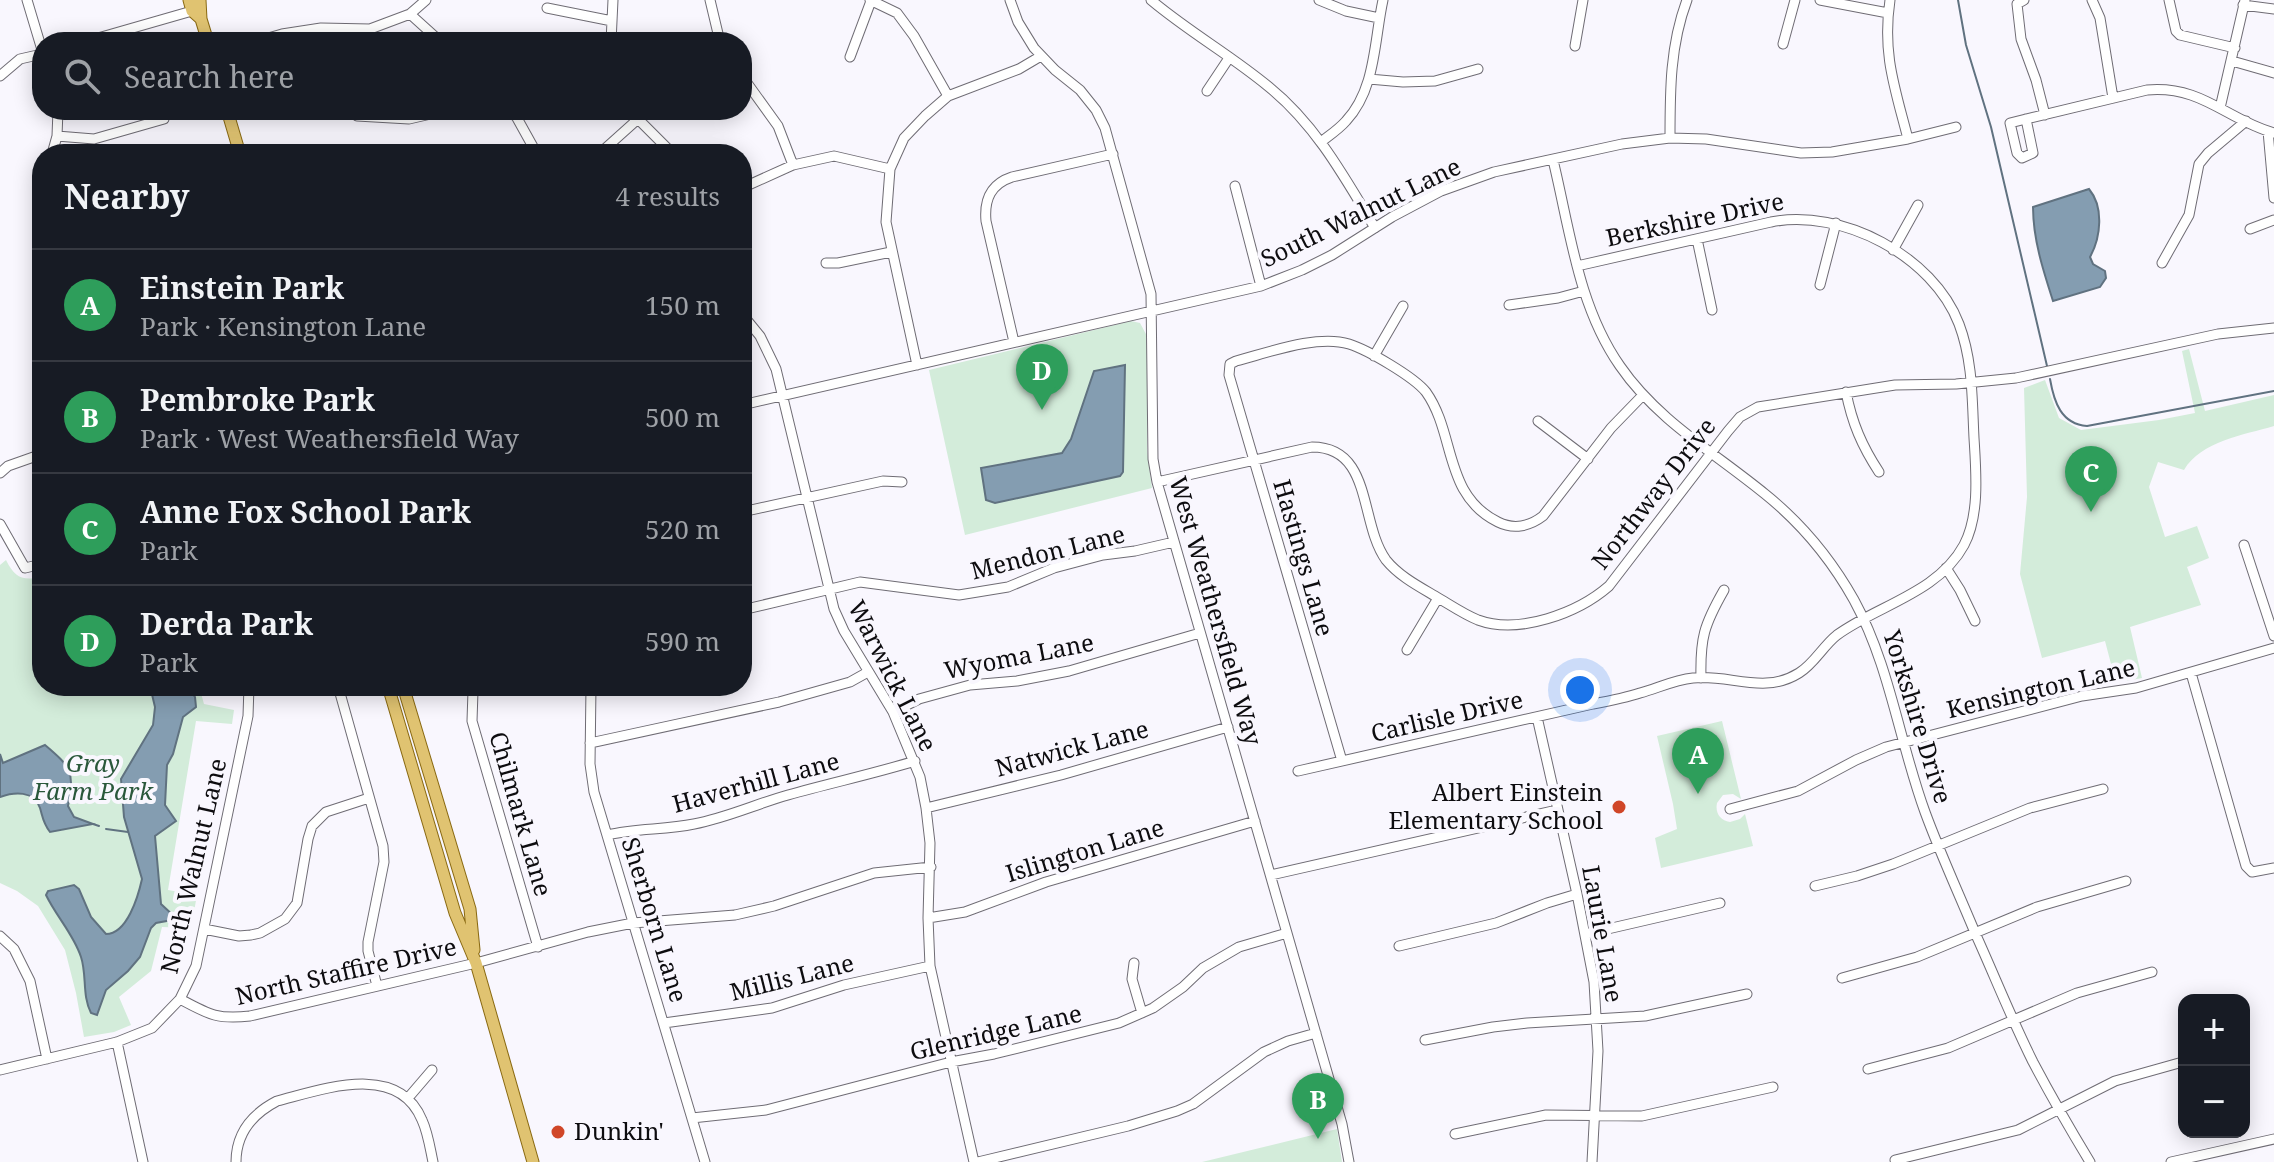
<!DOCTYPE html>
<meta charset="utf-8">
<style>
:root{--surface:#171b24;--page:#20242c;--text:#f1f3f6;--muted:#9ea1a6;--line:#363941;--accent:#d04628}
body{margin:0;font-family:"Noto Serif",serif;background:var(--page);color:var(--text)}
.controls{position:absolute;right:24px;bottom:24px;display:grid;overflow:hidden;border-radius:16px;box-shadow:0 4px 20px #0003}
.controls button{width:72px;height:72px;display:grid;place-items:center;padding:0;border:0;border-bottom:2px solid var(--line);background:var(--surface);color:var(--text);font:40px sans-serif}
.you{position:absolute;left:1580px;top:690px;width:28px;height:28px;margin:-20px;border:6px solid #fff;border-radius:50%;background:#1a73e8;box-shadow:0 0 0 12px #1a73e833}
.badge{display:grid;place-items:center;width:52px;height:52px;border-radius:50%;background:var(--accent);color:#fff;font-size:26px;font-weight:700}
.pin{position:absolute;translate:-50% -66px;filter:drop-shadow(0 2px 4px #0008)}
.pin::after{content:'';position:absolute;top:42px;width:28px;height:24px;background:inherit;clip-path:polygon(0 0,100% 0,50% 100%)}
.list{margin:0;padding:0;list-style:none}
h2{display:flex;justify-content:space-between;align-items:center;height:104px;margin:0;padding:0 32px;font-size:34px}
h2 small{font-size:26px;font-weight:400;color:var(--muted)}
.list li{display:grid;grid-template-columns:52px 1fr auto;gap:24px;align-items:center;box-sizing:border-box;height:112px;padding:0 32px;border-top:2px solid var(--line)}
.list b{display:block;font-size:30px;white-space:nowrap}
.list p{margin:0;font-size:26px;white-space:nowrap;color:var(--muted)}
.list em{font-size:26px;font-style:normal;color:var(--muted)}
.icon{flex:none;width:44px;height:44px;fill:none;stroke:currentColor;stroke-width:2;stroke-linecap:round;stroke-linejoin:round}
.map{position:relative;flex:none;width:2274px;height:1162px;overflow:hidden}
.search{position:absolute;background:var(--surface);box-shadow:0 4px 20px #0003;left:32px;top:32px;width:720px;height:88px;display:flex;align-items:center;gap:20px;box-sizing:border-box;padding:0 28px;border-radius:32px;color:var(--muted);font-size:30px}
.panel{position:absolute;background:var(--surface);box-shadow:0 4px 20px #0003;left:32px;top:144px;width:720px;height:552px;border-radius:32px}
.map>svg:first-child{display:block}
</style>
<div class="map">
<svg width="2274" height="1162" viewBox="0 0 2274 1162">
<rect width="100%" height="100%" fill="#f9f7fe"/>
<!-- green -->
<path fill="#d3ecda" d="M 1131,321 L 1140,323 L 1147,336 L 1147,450 L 1152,488 L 965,535 L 929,370 Z
M 2189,349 L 2205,411 L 2274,395 L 2274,426 C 2244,435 2201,441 2184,470 L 2158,462 L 2149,487 L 2165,537 L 2197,526 L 2209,558 L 2187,567 L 2201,605 L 2130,627 L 2142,678 L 2116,683 L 2105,641 L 2042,658 L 2020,574 L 2027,497 L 2024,388 L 2045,380 L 2059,418 L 2081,430 L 2159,420 L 2195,413 L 2182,351 Z
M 6,560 C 15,578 22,581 42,577 L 42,686 L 199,686 L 204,704 L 234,710 L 232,724 L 196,721 L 168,890 L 197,895 L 191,928 L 162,927 L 151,971 L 119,997 L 131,1025 L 114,1032 L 84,1037 L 76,993 L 65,950 L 38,906 L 17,891 L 0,883 L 0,565 Z
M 1722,721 L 1741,799 L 1733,794 L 1723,795 L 1717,803 C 1715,813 1720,820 1730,822 L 1740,819 L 1745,814 L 1753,846 L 1661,868 L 1655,838 L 1677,829 L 1673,804 L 1657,736 Z
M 1337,1129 L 1342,1162 L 1202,1162 Z"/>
<!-- water -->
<path fill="#849db1" stroke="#607280" stroke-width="2" d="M 2089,189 C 2104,207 2101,237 2090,257 L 2093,264 L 2105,271 L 2106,278 L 2100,287 L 2053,301 C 2043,270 2033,239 2033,207 Z
M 1125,365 L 1123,472 L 1120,476 L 995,503 L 986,500 L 981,468 L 1062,453 L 1071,439 L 1094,371 Z
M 150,686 L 188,686 L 195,697 L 196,707 L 183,717 L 173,754 L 167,765 L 165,805 L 176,821 L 155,836 L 161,904 L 175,917 L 172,920 L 156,923 L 151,928 L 140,957 L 128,971 L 106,990 L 97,1015 L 91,1013 C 82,996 87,975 81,957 C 74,935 56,916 46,895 L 48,891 L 74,885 L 79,889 L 91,917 L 106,934 C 127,934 138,897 142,879 L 124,817 L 121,779 L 153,725 L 155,707 Z
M 45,745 C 71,767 75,772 68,806 L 74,817 L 93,824 L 50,832 C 43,823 43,818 40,808 C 34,790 14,792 0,797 L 0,754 L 3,763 Z"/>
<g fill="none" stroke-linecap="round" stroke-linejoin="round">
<!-- stream -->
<path stroke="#607280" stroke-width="2" d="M 1958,0 L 1966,45 L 1991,127 L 2047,366
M 2050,379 C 2054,402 2061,424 2087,426 L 2274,391
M 93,824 L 99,826
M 106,829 L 128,832"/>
<!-- minor casing -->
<g stroke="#6f6c74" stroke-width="11">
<path id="minor" d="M 27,0 L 42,50
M 710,0 L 720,42
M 870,0 L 897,13 L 914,36 L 948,96
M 1010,0 L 1018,22 L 1034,48 L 1055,70 L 1080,90 L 1096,110 L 1105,128 L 1151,294 L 1153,459 L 1157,482 L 1342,1124 L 1349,1162
M 1151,0 C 1189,32 1232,56 1269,87 C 1316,125 1345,178 1375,228
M 1319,0 L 1346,11 L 1379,18
M 1820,0 L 1888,13
M 1890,0 C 1882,54 1895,88 1908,139
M 2024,0 L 2017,4 L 2021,39 L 2036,80 L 2045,115
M 2092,0 L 2100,18 L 2113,98
M 2169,0 L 2176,31 L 2180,35 L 2235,48
M 2243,5 L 2274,9
M 547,8 L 612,21
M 410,14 L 441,42
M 84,42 L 192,11
M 255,42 L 282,34 L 321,28 L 370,29 L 410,14 L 426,0
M 611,42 L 613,0
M 1783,44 L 1795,0
M 1575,46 L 1583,0
M 850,57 L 871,1
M 2232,61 L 2274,73
M 0,76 L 20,59 L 42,54
M 742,76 L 778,126 L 793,165
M 1369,79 L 1403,82 L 1435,81 L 1478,69
M 1207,91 L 1229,58
M 2220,108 L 2245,0
M 510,110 L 517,118 L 537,154
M 632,110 L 638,119 L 673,154
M 357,116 L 409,119 L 448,110
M 2026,119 L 2033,153 L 2022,158 L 2017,153 L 2010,123 L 2026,119 L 2147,90 C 2202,85 2227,120 2274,133
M 2268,131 L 2274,198
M 57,136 L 94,139 L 164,119
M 1670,138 C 1670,91 1670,45 1687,0
M 1321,142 C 1330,135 1339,129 1346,121 C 1376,89 1374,41 1383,0
M 52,154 L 57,136 L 58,110
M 599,154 L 638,119
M 1553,160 C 1570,230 1578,306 1620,366 C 1657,420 1715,453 1765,494 C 1801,523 1831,559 1854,600 C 1890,666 1899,741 1925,812 C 1940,853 1959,894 1976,935 C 1995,977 2012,1020 2033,1062 C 2051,1096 2070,1129 2090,1162
M 1235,186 L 1261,286
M 742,188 L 793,165 L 834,156 L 890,169
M 42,198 L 39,246 L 42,257
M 2250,229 L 2274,220
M 1697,239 L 1712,310
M 1893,250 L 1918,205
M 826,263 L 838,263 L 891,252
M 2162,263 L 2189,215 L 2199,164 L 2208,153 L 2246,121
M 1820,285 L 1836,223
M 1509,305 L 1558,298 L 1584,291
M 742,314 L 760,336 L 776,369 L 834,609 L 844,631 L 893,712 L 920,777 L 926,808 L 930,843 L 928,918 L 930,966 L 974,1162
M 1014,342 L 986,221 C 984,199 991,184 1012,177 L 1113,154
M 1374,356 L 1403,306
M 917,365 L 886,222 L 890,169 L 904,138 L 925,116 L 948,96 L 1019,69 L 1041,56
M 1846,392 C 1852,423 1862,446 1879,472
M 742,405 L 1261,286 L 1302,270 L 1332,255 L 1392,217 L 1441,191 L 1494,172 L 1622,144 L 1670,138 L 1706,139 L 1801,153 L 1832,152 L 1908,139 L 1956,127
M 1538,421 L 1588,459
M 0,473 L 8,466 L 42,454
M 1157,482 L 1312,447 C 1373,447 1359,523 1386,560 C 1399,576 1418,586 1435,596 C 1449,604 1463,614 1478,620 C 1519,635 1578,613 1609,586 L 1728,431 L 1740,417 L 1758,407 L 1895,385 L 1956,384 L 2016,378 L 2218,334 L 2274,328
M 742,512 L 883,481 L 902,482
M 0,524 L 25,568 L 42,564
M 2244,545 L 2274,636
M 1946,568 L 1960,590 L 1975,621
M 742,610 L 860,582 L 959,595 L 1008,587 L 1054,568 L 1103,555 L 1135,551 L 1174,542
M 1407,650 L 1438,598
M 2191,673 L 2246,866 L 2252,872 L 2274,868
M 1701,678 C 1700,638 1704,625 1724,590
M 338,686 L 383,846 L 384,862 L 368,942 L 368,951 L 377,986
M 482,686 L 473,691 L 472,721 L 538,947
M 591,686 L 590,764 L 594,792 L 705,1162
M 893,712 L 919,699 L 970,685 L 1017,681 L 1069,671 L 1200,633
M 1537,717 L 1577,894 L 1594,982 L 1598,1051 L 1592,1162
M 590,743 L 779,702 L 850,682 L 868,672
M 1342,761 L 1229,375 L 1230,364 L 1236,361 C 1267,353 1317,334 1349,344 C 1368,350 1414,377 1426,392 C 1456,434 1443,495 1498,522 C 1514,530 1530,526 1543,516 L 1611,428 L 1643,395
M 1298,771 C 1397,749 1495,726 1593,704 C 1609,701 1625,698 1640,693 C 1658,688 1674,680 1693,678 C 1730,674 1764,695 1799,673 C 1814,664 1823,646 1837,635 C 1878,605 1938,593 1964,545 C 1980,515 1976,471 1974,438 C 1972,399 1973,361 1959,324 C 1933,256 1842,208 1771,222 L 1577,266
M 926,808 L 1061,775 L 1228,727
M 1730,809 L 1798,791 L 1856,760 L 1886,747 L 2082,696 L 2136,688 L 2274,648
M 607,835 C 636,828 665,830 694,824 C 726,818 756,804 788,795 C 830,783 873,774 915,761
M 1271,875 L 1557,810
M 1815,886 L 1857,876 L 1893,864 L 2030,808 L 2103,789
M 928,918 L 965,912 L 1046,882 L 1255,821
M 204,929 L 239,936 L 251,935 L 260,933 L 285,919 L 297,903 L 308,839 L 312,826 L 326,812 L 369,798
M 1586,934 L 1720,903
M 0,936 L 14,949 L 30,981 L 47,1059
M 1399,946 L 1496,923 L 1547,903 L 1577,894
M 1134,963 L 1132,979 L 1142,1013
M 1842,978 L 1917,957 L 2037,907 L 2126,881
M 180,999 C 208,1014 217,1020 250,1016 L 476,963 L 588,932 L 633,923 L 735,915 L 774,906 L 874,873 L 931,867
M 664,1023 L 772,1008 L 844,985 L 930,966
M 1425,1040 L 1493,1027 L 1527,1023 L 1645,1016 L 1747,994
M 117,1042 L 143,1162
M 1868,1069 L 1948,1048 L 2077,993 L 2152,972
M 0,1070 L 117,1042 L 152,1028 L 180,999 L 196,966 L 248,716 L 249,686
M 408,1098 L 432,1070
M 692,1118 L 766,1110 L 951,1062 L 994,1054 L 1119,1023 L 1153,1008 L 1183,987 L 1203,968 L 1239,947 L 1287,933
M 1455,1134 L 1546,1115 L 1642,1116 L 1773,1087
M 1895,1160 L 2018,1130 L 2115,1081 L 2179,1063
M 236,1162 C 236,1134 252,1114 277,1101 C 321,1090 398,1061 422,1120 C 428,1133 430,1148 433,1162
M 978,1162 L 1128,1126 L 1177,1111 L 1193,1104 L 1264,1052 L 1288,1041 L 1316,1033
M 2171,1162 L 2274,1139"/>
</g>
<!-- major casing -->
<g stroke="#896912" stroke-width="13">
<path id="major" d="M 189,0 L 192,11 L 201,19
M 200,0 L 201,19 L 208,42
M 227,110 L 240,154
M 388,686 L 455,913 L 476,963 L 533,1162
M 403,686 L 470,909 L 474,950"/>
</g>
<!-- minor -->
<use href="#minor" stroke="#fff" stroke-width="9"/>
<!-- major -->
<use href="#major" stroke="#e0c371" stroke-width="11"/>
</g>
<!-- markers -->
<g fill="#d04628" stroke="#f9f7fe" stroke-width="3">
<circle cx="1619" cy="807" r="8"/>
<circle cx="558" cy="1132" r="8"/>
</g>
<g text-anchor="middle" stroke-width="8" stroke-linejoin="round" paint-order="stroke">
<!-- street labels -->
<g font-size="24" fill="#0d0c0f" stroke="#f9f7fe">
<text transform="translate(1361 213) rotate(-26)" y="8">South Walnut Lane</text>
<text transform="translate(1695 220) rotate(-12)" y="8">Berkshire Drive</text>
<text transform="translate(1654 494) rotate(-52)" y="8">Northway Drive</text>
<text transform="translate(1048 553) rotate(-14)" y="8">Mendon Lane</text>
<text transform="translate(1303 558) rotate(74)" y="8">Hastings Lane</text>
<text transform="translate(1215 611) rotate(74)" y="8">West Weathersfield Way</text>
<text transform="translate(1019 657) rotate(-11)" y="8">Wyoma Lane</text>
<text transform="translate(892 676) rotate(63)" y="8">Warwick Lane</text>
<text transform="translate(2041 689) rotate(-13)" y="8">Kensington Lane</text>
<text transform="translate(1447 717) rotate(-13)" y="8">Carlisle Drive</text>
<text transform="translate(1917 717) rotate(73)" y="8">Yorkshire Drive</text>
<text transform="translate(1072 749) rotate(-15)" y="8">Natwick Lane</text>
<text transform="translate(756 783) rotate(-15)" y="8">Haverhill Lane</text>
<text transform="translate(520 814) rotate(74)" y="8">Chilmark Lane</text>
<text transform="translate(1085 851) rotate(-17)" y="8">Islington Lane</text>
<text transform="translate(194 866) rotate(-77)" y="8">North Walnut Lane</text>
<text transform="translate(654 920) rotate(73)" y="8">Sherborn Lane</text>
<text transform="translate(1602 934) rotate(80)" y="8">Laurie Lane</text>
<text transform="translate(346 972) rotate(-13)" y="8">North Staffire Drive</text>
<text transform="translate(792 978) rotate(-14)" y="8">Millis Lane</text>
<text transform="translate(996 1033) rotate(-13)" y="8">Glenridge Lane</text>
</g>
<!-- park labels -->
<g font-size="24" font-style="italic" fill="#2a583b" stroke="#f9f7fe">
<text x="93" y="772">Gray<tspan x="93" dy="28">Farm Park</tspan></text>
</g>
<!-- poi labels -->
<g font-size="24" fill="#0d0c0f" stroke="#f9f7fe" text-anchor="end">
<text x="1603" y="801">Albert Einstein<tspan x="1603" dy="28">Elementary School</tspan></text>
<text x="574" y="1140" text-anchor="start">Dunkin'</text>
</g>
</g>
</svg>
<div class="controls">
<button>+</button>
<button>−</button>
</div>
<div class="you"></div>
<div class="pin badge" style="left:1698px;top:794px;background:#2e9e5b">A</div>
<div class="pin badge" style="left:1318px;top:1139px;background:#2e9e5b">B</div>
<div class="pin badge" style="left:2091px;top:512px;background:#2e9e5b">C</div>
<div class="pin badge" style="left:1042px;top:410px;background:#2e9e5b">D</div>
<div class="search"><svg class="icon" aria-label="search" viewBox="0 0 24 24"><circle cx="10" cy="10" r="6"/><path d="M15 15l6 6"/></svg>Search here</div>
<section class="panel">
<h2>Nearby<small>4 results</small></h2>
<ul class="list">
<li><span class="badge" style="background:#2e9e5b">A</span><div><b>Einstein Park</b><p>Park · Kensington Lane</p></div><em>150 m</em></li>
<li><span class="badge" style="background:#2e9e5b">B</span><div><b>Pembroke Park</b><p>Park · West Weathersfield Way</p></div><em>500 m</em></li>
<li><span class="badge" style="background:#2e9e5b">C</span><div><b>Anne Fox School Park</b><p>Park</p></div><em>520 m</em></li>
<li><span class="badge" style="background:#2e9e5b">D</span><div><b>Derda Park</b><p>Park</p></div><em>590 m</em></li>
</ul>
</section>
</div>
